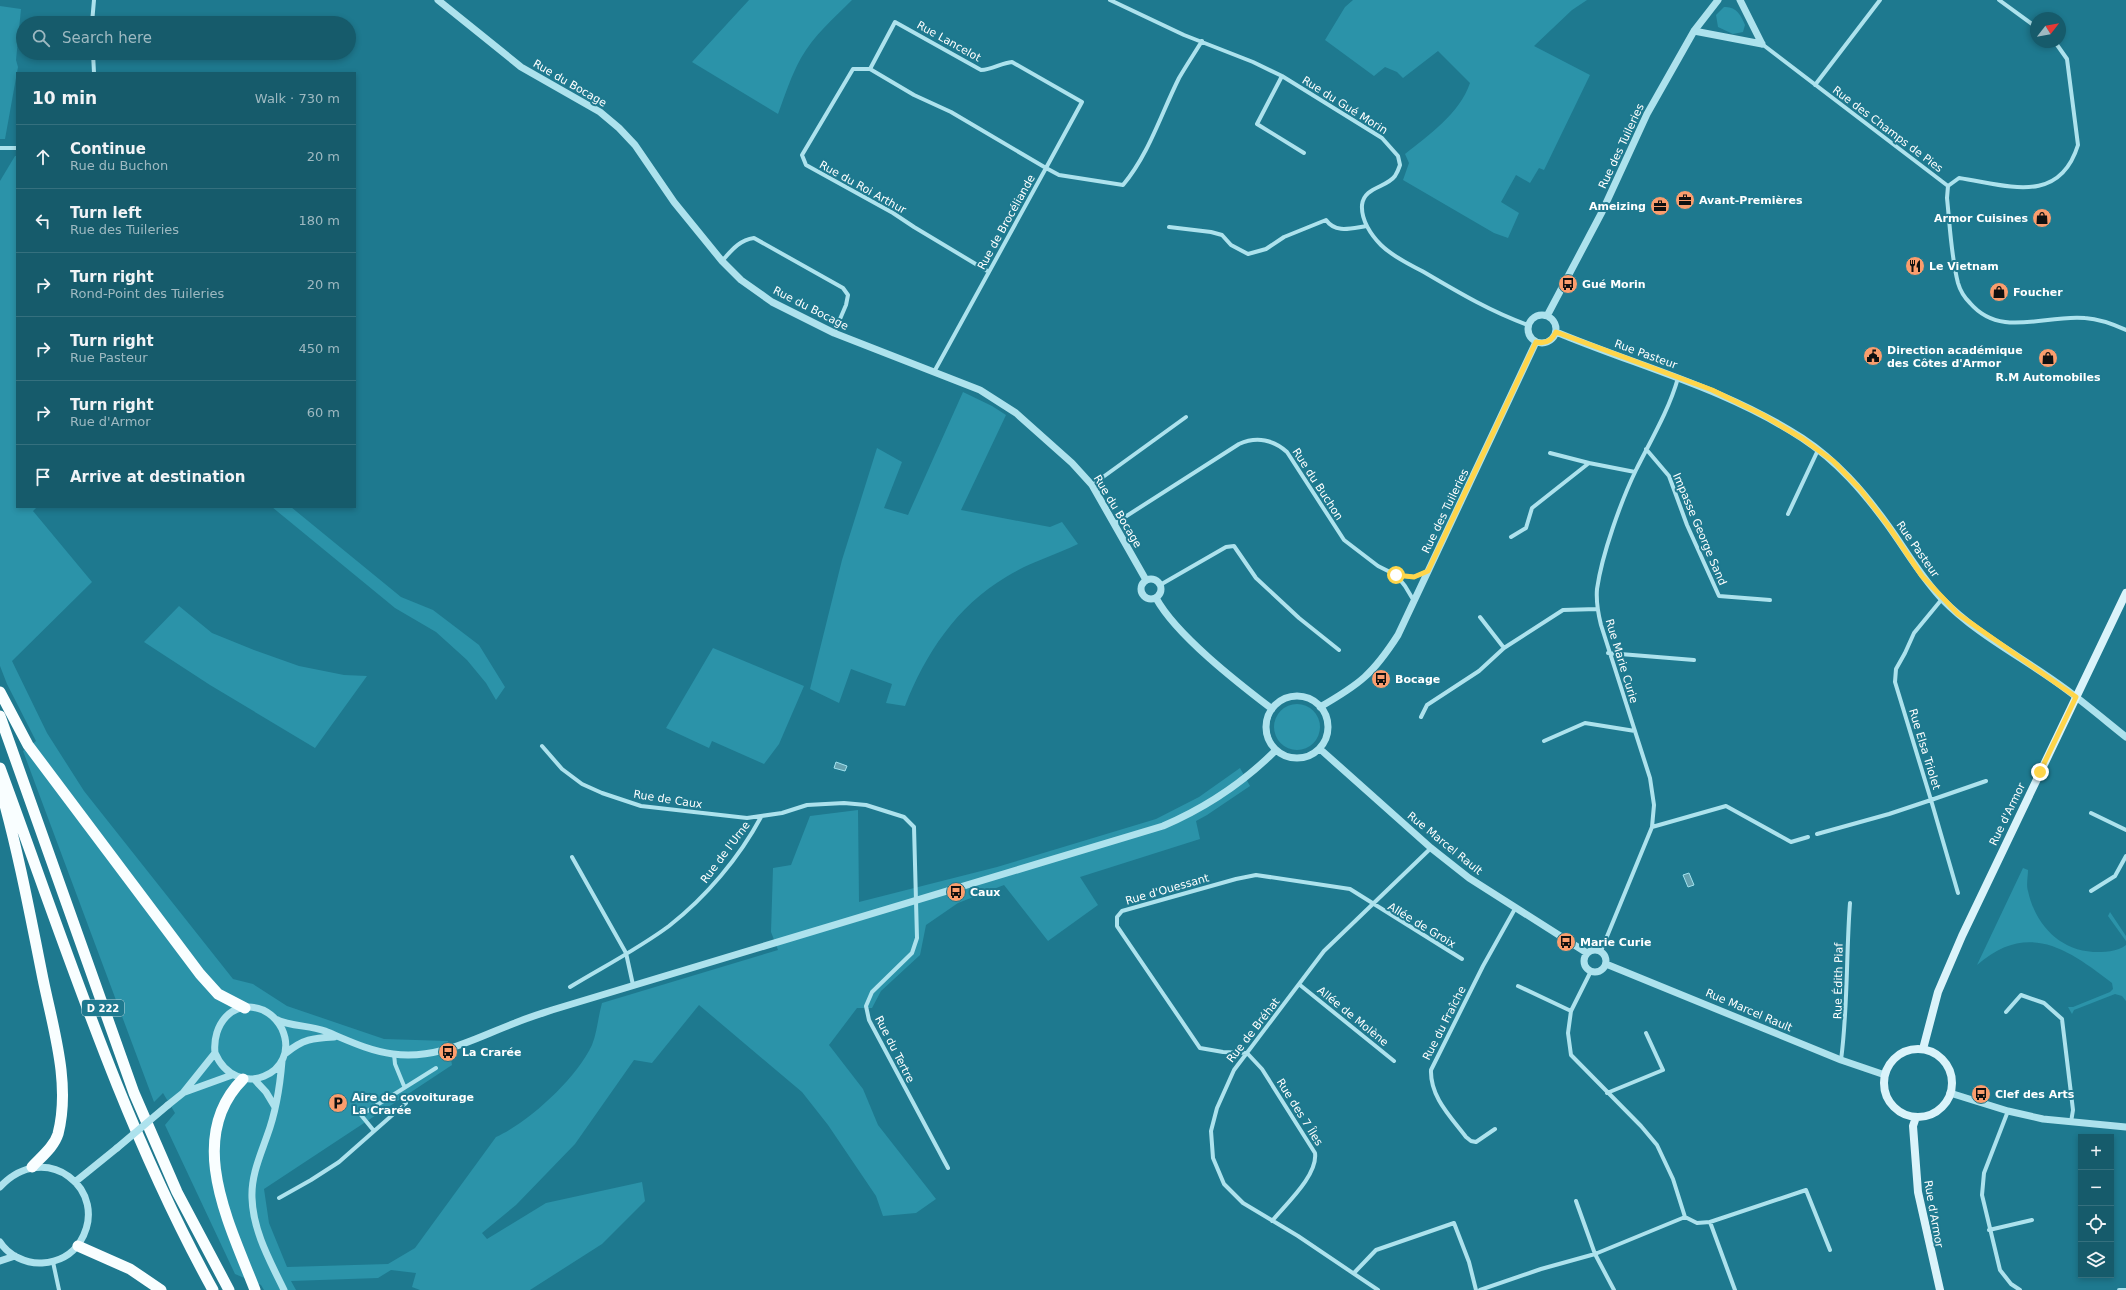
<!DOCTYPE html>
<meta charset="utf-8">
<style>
:root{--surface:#165b6b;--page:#236473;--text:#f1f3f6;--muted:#9eb9c1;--line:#35707e}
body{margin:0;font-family:"DejaVu Sans",sans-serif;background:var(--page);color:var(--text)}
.controls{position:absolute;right:12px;bottom:12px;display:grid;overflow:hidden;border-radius:0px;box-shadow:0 2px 6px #0003}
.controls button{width:36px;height:36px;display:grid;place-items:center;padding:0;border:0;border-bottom:1px solid var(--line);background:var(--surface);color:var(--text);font:20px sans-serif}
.compass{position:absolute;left:2030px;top:12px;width:36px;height:36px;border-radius:50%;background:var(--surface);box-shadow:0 2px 6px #0003;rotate:59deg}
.stop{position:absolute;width:12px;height:12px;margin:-9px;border:3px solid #ffd54a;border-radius:50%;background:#fff}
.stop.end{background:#ffd54a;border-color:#fff;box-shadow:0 1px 4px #0008}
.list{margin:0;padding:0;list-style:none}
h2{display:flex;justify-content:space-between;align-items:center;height:52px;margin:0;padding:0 16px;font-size:17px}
h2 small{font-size:13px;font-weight:400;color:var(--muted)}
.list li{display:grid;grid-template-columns:26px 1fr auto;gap:12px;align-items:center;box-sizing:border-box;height:64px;padding:0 16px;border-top:1px solid var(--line)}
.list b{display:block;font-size:15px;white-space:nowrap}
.list p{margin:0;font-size:13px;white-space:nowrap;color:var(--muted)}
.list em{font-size:13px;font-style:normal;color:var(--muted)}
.icon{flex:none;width:22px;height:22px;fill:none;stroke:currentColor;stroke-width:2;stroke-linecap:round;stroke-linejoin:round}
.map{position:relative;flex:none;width:2126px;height:1290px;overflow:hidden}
.search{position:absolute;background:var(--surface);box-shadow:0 2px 6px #0003;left:16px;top:16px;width:340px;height:44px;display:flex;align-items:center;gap:10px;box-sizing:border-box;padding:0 14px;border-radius:22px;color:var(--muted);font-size:15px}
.panel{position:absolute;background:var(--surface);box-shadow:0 2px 6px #0003;left:16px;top:72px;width:340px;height:436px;border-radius:0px}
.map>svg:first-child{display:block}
</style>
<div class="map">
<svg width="2126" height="1290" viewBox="0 0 2126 1290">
<rect width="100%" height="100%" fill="#1e798f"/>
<!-- green -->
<path fill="#2b93a9" d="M 749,0 L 852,0 C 834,18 814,35 801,58 C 791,76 785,95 778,114 L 692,62 Z
M 1353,0 L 1587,0 L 1572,10 L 1534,46 L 1590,75 L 1544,170 L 1539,168 L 1530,183 L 1516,175 L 1501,202 L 1519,213 L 1508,238 L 1494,233 L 1403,180 L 1409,163 L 1405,154 C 1428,136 1460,113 1470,83 L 1438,51 L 1403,78 L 1397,72 L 1385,67 L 1374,76 L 1325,40 L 1345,7 Z
M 0,6 L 21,9 L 16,60 L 18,67 L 5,139 L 0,139 Z
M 1724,7 C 1736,6 1741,15 1745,25 L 1743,32 L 1733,34 L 1718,27 L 1716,15 Z
M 15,156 L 17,156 L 17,507 L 37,507 L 33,511 L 92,582 L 12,661 L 47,733 L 84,791 L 233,979 L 253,984 L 287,1006 L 384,1039 L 448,1041 L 452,1065 L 264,1189 L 269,1223 L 287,1267 L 388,1264 L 415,1248 L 496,1137 C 529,1122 576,1079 592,1045 C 597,1033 598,1017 602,1003 L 778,950 L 771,932 L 773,868 L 791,865 L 810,816 L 858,810 L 859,902 L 997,867 L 1156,819 L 1199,797 L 1240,768 L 1250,786 L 1207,815 L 1196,821 L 1200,839 L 1080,877 L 1098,905 L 1048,941 L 1004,885 L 958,903 L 926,925 L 920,955 L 881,991 L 872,1008 L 857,1008 L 829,1045 L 863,1089 L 878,1125 L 936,1199 L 916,1213 L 883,1216 L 876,1196 L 828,1125 L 802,1092 L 699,1005 L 652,1063 L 634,1060 L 575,1144 L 516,1205 L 482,1233 L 487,1239 L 546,1203 L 642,1182 L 645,1201 L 602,1244 L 530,1290 L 420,1290 L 412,1287 L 416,1273 L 391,1270 L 378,1278 L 291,1281 L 296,1290 L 264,1290 L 261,1285 L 235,1274 L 165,1125 L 175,1113 L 163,1093 L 154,1102 L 23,751 L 36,741 L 7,684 L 0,666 L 0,181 Z
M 963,392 L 992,406 L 1006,415 L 961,510 L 1050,527 L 1062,522 L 1078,544 C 1055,555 1028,563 1006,577 C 957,606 925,654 905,706 L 886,703 L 892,684 L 851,669 L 839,703 L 810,689 L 842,560 L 877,448 L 902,462 L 884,508 L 908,515 Z
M 272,507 L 291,507 L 401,597 L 433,610 L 479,645 L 505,687 L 496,700 L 486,683 L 467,660 L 436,632 L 395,608 Z
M 179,606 L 212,633 L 254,650 L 299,666 L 344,675 L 367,676 L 315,748 L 210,685 L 144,642 Z
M 713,648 L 804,686 L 779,744 L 764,764 L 712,741 L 709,748 L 666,728 Z
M1274 727a23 23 0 1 1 46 0a23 23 0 1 1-46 0Z
M 2023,868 L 2028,870 C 2028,876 2026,885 2028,891 C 2035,924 2059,950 2093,952 C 2103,952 2118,952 2126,945 L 2126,1001 L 2122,996 L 2115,994 L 2074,1010 L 2072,1014 L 2068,1007 L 2073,1007 L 2110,992 L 2113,989 L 2112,983 C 2067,948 2027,921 1977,965 Z
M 2110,912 L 2126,936 L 2126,941 L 2108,916 Z"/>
<!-- water -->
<path fill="#66a2b0" stroke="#a1e2ee" d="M 836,762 L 847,766 L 845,771 L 834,768 Z
M 1689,873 L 1694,885 L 1688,887 L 1683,875 Z"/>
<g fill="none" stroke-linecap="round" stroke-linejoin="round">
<!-- minor -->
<path stroke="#ade2ed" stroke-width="4" d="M 1110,0 L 1184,35 L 1253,62 L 1282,76 L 1382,138 L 1398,156 L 1400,165 C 1399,168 1397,173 1395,176 C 1386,188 1364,187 1362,205 C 1361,220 1371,235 1381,245 C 1393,257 1409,264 1422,271 C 1456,291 1491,312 1528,325
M 1999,0 L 2036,27
M 92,23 L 94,0
M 1762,44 L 1948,186 L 1947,198 C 1950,226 1951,256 1958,283 C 1960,290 1965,298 1970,303 C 2001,339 2045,314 2085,318 C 2099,319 2113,324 2126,330
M 93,53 L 94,73
M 870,69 L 895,22 L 981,70 C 992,70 1001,63 1012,62 L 1082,102 L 1046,168 L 951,112 L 914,95 L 870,69 L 853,69 L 802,155 L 806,165 L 893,213 L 914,227 L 989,272
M 1282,76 L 1257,124 L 1304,153
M 1815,85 L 1880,0
M 0,148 L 17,148
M 1948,186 L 1959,178 C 2007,185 2059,206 2078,145 L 2067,59 L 2055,42
M 1169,227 L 1211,232 L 1222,235 L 1231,245 L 1248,254 L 1266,249 L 1284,237 L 1326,220 C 1336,234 1352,228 1367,226
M 722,261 C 731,251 739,240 754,238 L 843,288 L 848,295 L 846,305 L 834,333
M 934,372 L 1046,168 L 1059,175 L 1123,185 C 1149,154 1161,114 1179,78 C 1186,66 1194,54 1202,41
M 1646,449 L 1669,476 L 1687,525 L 1719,596 L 1770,600
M 1550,453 L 1589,463
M 1092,485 L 1186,417
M 1788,514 L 1818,450
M 1114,524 L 1239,444 C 1257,436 1274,440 1287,452 L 1344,540 L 1378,566 L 1396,575 L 1414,577 L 1428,571
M 1511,537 L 1526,528 L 1532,508 L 1589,463 L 1635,472
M 1397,576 L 1405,586 L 1414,601
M 1160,585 L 1226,547 L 1234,546 L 1256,578 L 1299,618 L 1339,650
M 1480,617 L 1504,648
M 1608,653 L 1694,660
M 1421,717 L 1427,705 L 1479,671 L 1504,648 L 1563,610 L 1597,609
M 1544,741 L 1585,723 L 1635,731
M 542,746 L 562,769 L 582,784 L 602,793 L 641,806 L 747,818 L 782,813 L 807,805 L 844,803 L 866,805 L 904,817 L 914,827 L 917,938 L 912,953 L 872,992 L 866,1006 L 869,1020 L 948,1168
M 2091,813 L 2126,830
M 1652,827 L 1726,806 L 1791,842 L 1808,837
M 1817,834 L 1889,814 L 1931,800 L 1895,682 L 1896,669 L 1905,653 L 1914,633 L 1942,599
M 572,857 L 626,953 L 633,985
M 2091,891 L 2115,876 L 2126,856
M 1958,893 L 1931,800 L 1986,781
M 1601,951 L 1652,827 L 1654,805 L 1650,778 L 1601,625 C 1598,613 1596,601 1597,589 C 1602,554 1621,501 1636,470 C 1651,440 1669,410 1678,378
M 1591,971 L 1571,1011 L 1568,1033 L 1571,1055 L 1641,1126 L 1657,1145 L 1673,1179 L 1685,1217
M 1300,985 L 1394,1061
M 1518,986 L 1571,1011
M 570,987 C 603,967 638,949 669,926 C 706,897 739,858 761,817
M 2006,1012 L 2021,995 L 2044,1003 L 2062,1019 L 2073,1110 L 2071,1122
M 394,1054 L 395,1064 L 404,1086
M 1841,1060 C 1848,1008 1846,955 1850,903
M 1607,1093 L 1663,1070 L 1646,1033
M 2008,1111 L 1984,1173 L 1982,1195 L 2000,1270 L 2011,1284 L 2020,1290
M 1495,1129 L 1476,1142 L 1471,1141 L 1466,1137 C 1451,1117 1430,1097 1431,1070 L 1483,966 L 1516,907
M 374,1131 L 361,1115 L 436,1068
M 279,1198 L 311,1180 L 339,1162 L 406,1103
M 1576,1201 L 1595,1254 L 1614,1290
M 1272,1221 C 1286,1204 1318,1175 1315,1153 L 1262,1069 L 1247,1053 L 1223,1052 L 1200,1048 L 1117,926 L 1117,917 L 1122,911 L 1236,879 L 1256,875 L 1350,889 L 1462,959
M 1710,1222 L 1735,1290
M 1989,1230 L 2032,1220
M 53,1262 L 59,1290
M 1354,1273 L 1376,1250 L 1454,1223 L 1469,1262 L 1476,1290
M 1378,1290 L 1298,1236 L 1243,1203 L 1224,1184 L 1213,1158 L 1211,1131 L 1217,1108 L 1234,1070 L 1324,951 L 1431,848
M 1480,1290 L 1541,1269 L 1595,1254 L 1685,1217 L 1697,1223 L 1710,1222 L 1806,1190 L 1830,1250
M 2119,1290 L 2126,1290"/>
<!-- tertiary -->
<path stroke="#ade2ed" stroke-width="7" d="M 438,0 L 521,67 L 600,112 L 619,128 L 635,145 L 674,202 L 722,261 L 741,280 L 772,302 L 834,333 L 980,390 L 1016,413 L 1072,463 L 1092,485 L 1146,580
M 1740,0 L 1762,44
M 1694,31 L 1762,44
M1528 329a14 14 0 1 1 28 0a14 14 0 1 1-28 0Z
M 1547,316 L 1602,212 L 1647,114 L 1694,31 L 1718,0
M 1556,332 C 1640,367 1725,388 1802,438 C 1837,461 1863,491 1887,524 C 1906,550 1921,577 1942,599 C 1978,636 2026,659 2067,690 C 2087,705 2106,721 2126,737
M1141 589a10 10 0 1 1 20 0a10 10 0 1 1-20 0Z
M 1156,598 C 1176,635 1238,683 1272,709
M1266 727a31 31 0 1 1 62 0a31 31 0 1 1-62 0Z
M 1320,707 C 1360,684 1373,674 1398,635 L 1536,342
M 1320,749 L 1431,848 L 1469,878 L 1587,953
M1584 961a11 11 0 1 1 22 0a11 11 0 1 1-22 0Z
M 1606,964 L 1841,1060 L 1885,1075
M 275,1019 C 292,1027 309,1025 325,1031 C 347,1040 369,1051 393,1054 C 438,1060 475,1038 515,1023 C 527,1018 540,1014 552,1010 L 1163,826 C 1205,808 1244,782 1276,750
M 286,1053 C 303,1039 313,1038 334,1037
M 282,1061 C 280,1086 276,1112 267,1136 C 260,1156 251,1176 252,1198 C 253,1231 270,1261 284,1290
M 254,1079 L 266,1092 L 275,1107
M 185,1092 L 232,1075
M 1950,1093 L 2008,1111 L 2043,1119 L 2126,1127
M 168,1105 L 183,1093 L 215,1053 C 212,1025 232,998 263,1010 C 271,1014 278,1021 282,1029 C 302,1074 236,1102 215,1053
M 75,1182 L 117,1148
M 0,1187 C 45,1138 112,1190 80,1242 C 71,1256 57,1262 42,1263 C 26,1264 8,1255 0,1242
M 0,1261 L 15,1256"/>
<!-- secondary -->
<path stroke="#daf3fa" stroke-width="8" d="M 1923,1049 L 1938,992 L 1962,936 L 2126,593
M1884 1083a34 34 0 1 1 68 0a34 34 0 1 1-68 0Z
M 1916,1117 L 1913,1126 L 1918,1192 L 1940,1290"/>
<!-- trunk -->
<path stroke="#f9feff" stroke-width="11" d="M 0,692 L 28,745 L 200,974 L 218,994 L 245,1008
M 0,716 L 134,1093 L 177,1192 L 229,1290
M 0,768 C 65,944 122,1125 213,1290
M 0,787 C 18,850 30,914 43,979 C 53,1028 71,1084 58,1134 C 54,1147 41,1157 32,1167
M 243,1079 C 184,1138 230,1225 255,1290
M 78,1246 L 130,1269 L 161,1290"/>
<!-- tertiary-bridge -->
<path stroke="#ade2ed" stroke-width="7" d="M 117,1148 L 168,1105"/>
</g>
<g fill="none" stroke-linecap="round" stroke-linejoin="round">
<!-- route -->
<path stroke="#ffd54a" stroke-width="5" d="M 1396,575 L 1414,577 L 1428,571 L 1536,342 C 1545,344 1552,341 1556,332 L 1712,390 L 1763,415 L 1803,439 L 1833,461 L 1860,489 L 1887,524 L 1922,576 L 1958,614 L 2076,697 L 2040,772"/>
</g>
<!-- icons -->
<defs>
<g id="office-disc" transform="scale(1)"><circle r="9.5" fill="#fb9d6d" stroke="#1e798f"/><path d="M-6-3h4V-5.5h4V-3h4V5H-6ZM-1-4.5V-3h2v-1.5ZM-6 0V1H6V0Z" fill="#111"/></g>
<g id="shop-disc" transform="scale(1)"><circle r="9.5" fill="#fb9d6d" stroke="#1e798f"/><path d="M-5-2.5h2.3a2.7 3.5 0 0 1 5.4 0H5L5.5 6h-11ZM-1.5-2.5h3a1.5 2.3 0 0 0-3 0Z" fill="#111"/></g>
<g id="restaurant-disc" transform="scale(1)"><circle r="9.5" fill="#fb9d6d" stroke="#1e798f"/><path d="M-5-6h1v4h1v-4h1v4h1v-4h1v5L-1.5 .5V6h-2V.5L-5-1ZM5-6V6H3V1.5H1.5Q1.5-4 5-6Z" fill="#111"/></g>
<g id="bus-disc" transform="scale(1)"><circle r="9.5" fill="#fb9d6d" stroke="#1e798f"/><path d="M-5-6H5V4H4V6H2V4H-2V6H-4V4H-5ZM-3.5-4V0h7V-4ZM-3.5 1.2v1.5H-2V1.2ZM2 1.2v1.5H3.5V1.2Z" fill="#111"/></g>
<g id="civic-disc" transform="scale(1)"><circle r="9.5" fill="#fb9d6d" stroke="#1e798f"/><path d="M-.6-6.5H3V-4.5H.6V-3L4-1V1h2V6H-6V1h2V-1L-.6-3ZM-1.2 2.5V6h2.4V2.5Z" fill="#111"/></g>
<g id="parking-disc" transform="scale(1)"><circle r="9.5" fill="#fb9d6d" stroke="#1e798f"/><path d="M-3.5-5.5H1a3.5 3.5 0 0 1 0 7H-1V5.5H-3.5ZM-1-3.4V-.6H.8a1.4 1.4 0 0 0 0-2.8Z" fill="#111"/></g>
</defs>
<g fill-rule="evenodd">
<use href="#office-disc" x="1685" y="200"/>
<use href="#office-disc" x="1660" y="206"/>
<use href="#shop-disc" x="2042" y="218"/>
<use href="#restaurant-disc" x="1915" y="266"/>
<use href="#bus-disc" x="1568" y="284"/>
<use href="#shop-disc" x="1999" y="292"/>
<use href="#civic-disc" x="1873" y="356"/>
<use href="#shop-disc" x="2048" y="358"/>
<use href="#bus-disc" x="1381" y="679"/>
<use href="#bus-disc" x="956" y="892"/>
<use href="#bus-disc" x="1566" y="942"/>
<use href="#bus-disc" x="448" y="1052"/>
<use href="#bus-disc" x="1981" y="1094"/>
<use href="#parking-disc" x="338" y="1103"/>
</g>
<g text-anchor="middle" stroke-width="4" stroke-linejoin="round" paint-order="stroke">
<!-- shield labels -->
<rect fill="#1e798f" stroke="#bcd7dd" stroke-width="1" x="82" y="1000" width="42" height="16" rx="3"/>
<g font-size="10" font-weight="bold" fill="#fff">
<text x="103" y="1012">D 222</text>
</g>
<!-- street labels -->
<g font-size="11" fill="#fff" stroke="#1e798f">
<text transform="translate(949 41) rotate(29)" y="4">Rue Lancelot</text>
<text transform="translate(570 83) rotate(30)" y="4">Rue du Bocage</text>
<text transform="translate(1345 105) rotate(32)" y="4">Rue du Gué Morin</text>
<text transform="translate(1888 129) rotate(37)" y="4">Rue des Champs de Pies</text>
<text transform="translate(1621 146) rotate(-65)" y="4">Rue des Tuileries</text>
<text transform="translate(863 187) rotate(29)" y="4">Rue du Roi Arthur</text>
<text transform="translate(1006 222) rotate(-61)" y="4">Rue de Brocéliande</text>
<text transform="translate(811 308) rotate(27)" y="4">Rue du Bocage</text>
<text transform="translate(1646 354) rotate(20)" y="4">Rue Pasteur</text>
<text transform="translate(1318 484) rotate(57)" y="4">Rue du Buchon</text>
<text transform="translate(1118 511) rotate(59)" y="4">Rue du Bocage</text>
<text transform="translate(1445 511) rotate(-64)" y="4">Rue des Tuileries</text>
<text transform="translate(1700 529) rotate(67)" y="4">Impasse George Sand</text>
<text transform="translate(1918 549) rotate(55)" y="4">Rue Pasteur</text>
<text transform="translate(1622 661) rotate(73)" y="4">Rue Marie Curie</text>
<text transform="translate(1925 749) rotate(73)" y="4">Rue Elsa Triolet</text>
<text transform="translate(668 799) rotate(9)" y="4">Rue de Caux</text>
<text transform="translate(2007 814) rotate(-64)" y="4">Rue d'Armor</text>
<text transform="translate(1445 843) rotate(39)" y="4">Rue Marcel Rault</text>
<text transform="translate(725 852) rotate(-53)" y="4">Rue de l'Urne</text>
<text transform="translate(1167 889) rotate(-16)" y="4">Rue d'Ouessant</text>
<text transform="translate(1422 925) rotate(31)" y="4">Allée de Groix</text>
<text transform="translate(1838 981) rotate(-89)" y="4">Rue Édith Piaf</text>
<text transform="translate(1749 1010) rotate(23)" y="4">Rue Marcel Rault</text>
<text transform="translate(1353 1016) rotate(39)" y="4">Allée de Molène</text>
<text transform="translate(1444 1023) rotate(-63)" y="4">Rue du Fraîche</text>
<text transform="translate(1253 1030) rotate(-52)" y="4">Rue de Bréhat</text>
<text transform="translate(895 1049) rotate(63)" y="4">Rue du Tertre</text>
<text transform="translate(1300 1112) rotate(58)" y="4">Rue des 7 Îles</text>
<text transform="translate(1934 1214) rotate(80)" y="4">Rue d'Armor</text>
</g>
<!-- poi labels -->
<g font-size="11" font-weight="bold" fill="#fff" stroke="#1e798f" text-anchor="start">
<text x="1699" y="204">Avant-Premières</text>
<text x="1646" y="210" text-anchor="end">Ameizing</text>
<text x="2028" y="222" text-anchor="end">Armor Cuisines</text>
<text x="1929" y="270">Le Vietnam</text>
<text x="1582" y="288">Gué Morin</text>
<text x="2013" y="296">Foucher</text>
<text x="1887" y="354">Direction académique<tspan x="1887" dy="13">des Côtes d'Armor</tspan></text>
<text x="2048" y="381" text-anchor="middle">R.M Automobiles</text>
<text x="1395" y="683">Bocage</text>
<text x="970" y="896">Caux</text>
<text x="1580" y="946">Marie Curie</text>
<text x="462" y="1056">La Crarée</text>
<text x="1995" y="1098">Clef des Arts</text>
<text x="352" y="1101">Aire de covoiturage<tspan x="352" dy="13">La Crarée</tspan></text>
</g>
</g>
</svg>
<div class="controls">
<button>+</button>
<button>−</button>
<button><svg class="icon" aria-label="locate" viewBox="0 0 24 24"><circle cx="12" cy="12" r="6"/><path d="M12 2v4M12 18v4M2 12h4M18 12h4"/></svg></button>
<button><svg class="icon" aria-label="layers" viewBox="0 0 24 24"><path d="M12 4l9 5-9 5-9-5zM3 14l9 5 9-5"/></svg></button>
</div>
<svg class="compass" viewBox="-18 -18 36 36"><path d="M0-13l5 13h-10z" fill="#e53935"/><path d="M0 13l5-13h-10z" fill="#9eb9c1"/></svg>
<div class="stop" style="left:1396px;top:575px"></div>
<div class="stop end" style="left:2040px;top:772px"></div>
<div class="search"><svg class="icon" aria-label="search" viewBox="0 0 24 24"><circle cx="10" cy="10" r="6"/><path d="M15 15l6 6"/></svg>Search here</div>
<section class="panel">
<h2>10 min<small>Walk · 730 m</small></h2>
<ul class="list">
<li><svg class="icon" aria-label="ahead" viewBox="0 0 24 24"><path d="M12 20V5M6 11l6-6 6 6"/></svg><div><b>Continue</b><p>Rue du Buchon</p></div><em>20 m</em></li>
<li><svg class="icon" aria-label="left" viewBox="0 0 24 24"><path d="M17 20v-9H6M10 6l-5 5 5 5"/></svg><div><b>Turn left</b><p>Rue des Tuileries</p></div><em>180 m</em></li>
<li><svg class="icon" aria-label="right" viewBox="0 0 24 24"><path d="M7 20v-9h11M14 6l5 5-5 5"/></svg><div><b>Turn right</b><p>Rond-Point des Tuileries</p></div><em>20 m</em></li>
<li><svg class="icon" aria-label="right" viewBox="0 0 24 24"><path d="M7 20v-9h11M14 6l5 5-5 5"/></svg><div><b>Turn right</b><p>Rue Pasteur</p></div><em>450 m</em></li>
<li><svg class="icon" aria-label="right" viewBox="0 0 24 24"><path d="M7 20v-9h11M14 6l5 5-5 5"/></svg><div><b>Turn right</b><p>Rue d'Armor</p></div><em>60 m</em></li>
<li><svg class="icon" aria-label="arrive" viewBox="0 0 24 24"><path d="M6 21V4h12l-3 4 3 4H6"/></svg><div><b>Arrive at destination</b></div></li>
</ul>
</section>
</div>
